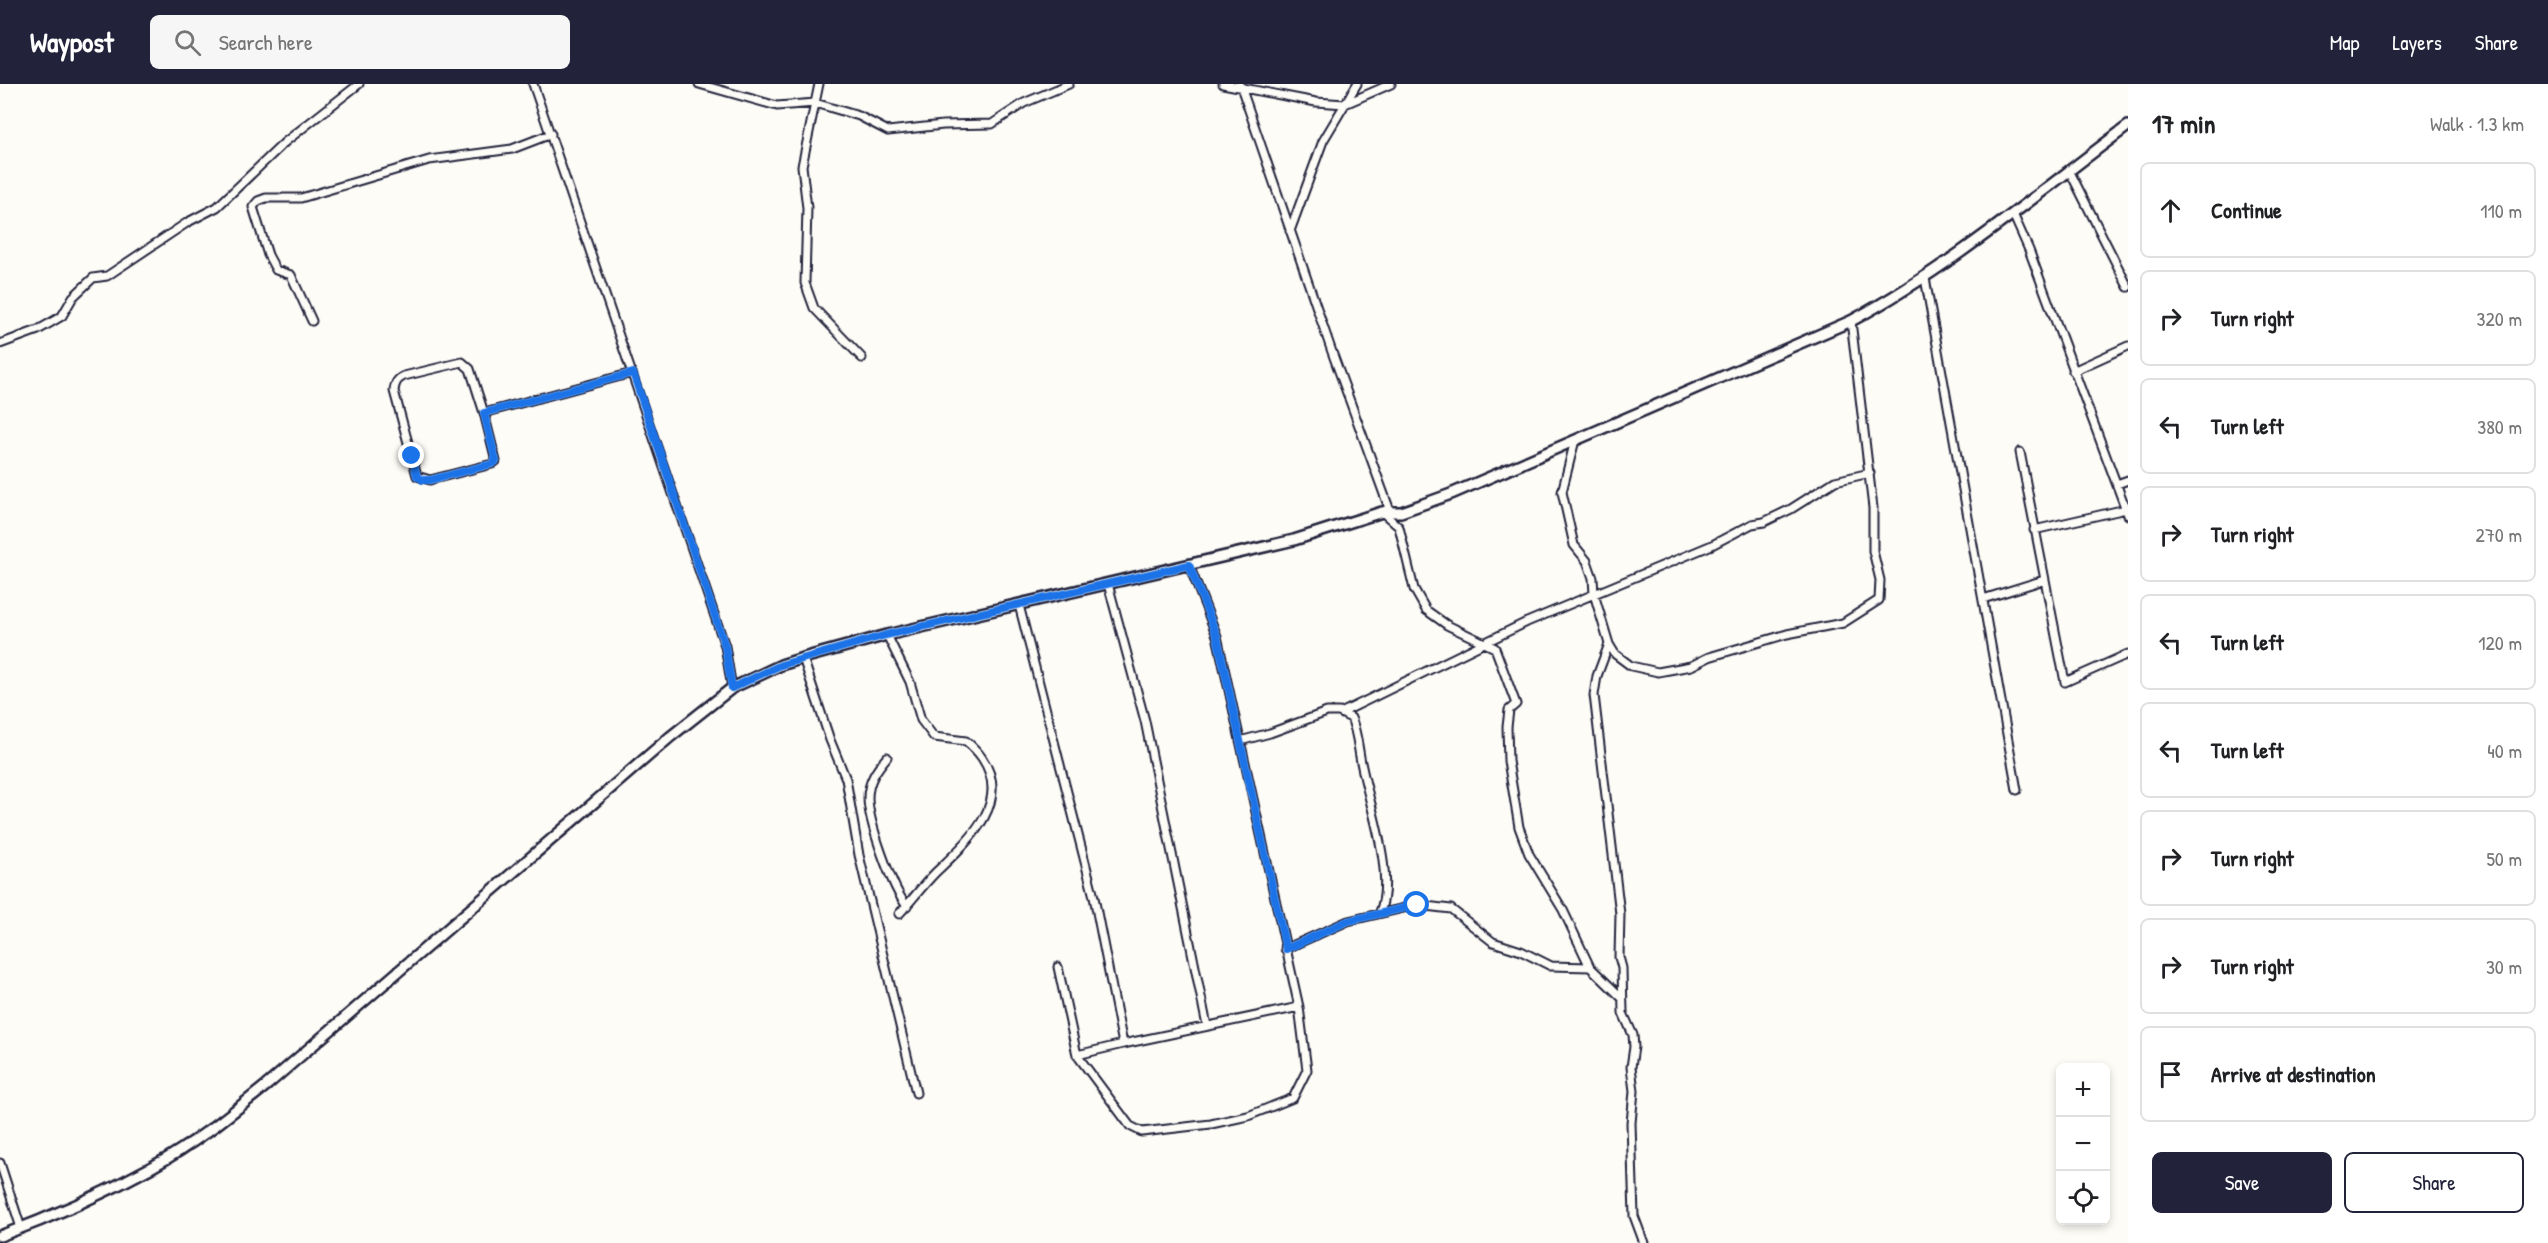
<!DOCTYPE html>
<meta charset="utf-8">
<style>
:root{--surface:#fff;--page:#f6f6f6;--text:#202124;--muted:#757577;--line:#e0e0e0;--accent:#22223b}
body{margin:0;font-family:"Patrick Hand",sans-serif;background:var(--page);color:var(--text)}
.controls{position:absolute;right:18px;bottom:18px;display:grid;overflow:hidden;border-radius:9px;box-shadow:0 3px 9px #0003}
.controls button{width:54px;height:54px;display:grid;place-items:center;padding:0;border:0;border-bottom:2px solid var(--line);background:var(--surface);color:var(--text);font:30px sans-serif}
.stop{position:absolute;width:18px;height:18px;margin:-14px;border:4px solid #1a73e8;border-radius:50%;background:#fff}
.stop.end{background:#1a73e8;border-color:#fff;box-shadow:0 2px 6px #0008}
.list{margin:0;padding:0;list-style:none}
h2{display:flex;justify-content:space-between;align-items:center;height:78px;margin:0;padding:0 24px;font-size:26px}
h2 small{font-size:20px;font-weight:400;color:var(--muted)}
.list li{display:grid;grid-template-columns:39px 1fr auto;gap:18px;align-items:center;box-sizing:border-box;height:96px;margin:0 12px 12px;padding:0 12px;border:2px solid var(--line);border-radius:9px}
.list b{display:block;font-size:22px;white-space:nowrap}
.list em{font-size:20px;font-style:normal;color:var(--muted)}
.actions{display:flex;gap:12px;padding:18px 24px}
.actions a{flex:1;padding:14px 0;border:2px solid var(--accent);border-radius:9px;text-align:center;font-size:21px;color:var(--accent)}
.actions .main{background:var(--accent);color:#fff}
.icon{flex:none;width:33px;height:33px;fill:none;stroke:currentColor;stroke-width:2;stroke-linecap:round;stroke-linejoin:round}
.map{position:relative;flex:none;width:2128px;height:1159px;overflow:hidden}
header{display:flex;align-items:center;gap:36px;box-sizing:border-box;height:84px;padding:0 30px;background:var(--accent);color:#fff}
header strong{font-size:28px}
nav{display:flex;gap:33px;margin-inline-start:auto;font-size:21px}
.search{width:420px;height:54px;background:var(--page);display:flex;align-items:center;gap:15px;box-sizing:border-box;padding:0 21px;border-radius:9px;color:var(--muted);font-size:22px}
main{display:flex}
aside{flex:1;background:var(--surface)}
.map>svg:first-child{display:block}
</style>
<header>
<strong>Waypost</strong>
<div class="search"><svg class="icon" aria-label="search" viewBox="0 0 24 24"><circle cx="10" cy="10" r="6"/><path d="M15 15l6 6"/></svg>Search here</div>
<nav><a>Map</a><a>Layers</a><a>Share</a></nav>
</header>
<main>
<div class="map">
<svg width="2128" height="1159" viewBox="0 0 2128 1159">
<rect width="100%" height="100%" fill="#fdfcf7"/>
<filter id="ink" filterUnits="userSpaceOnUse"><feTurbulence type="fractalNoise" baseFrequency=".0167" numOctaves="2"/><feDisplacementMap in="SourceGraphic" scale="12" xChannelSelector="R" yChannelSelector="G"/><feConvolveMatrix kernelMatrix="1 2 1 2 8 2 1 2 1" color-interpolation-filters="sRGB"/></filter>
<g filter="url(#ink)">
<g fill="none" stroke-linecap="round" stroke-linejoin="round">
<!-- street casing -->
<g stroke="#22223b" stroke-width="11">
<path id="street" d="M 533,0 L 725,562 L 732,604
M 699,0 L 777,22 L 815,19 L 859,32 L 888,47 L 943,41 L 992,40 L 1024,19 L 1069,0
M 819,0 L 802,82 L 807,124 L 805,199 L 814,224 L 862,274
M 1223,0 L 1316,18 L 1345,20 L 1391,0
M 1240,0 L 1332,268 L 1389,424 L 1382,428 L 1399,443 L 1414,505 L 1426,526 L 1447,541 L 1495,564 L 1516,620 L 1509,626 L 1507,643 L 1508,677 L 1519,743 L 1529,770 L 1563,826 L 1590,883 L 1621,913
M 2069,86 L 2128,203
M 2013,130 L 2029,166 L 2128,431
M 1290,147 L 1323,57 L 1357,0
M 1925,194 L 2017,706
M 312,237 L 291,191 L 276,186 L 268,171 L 253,123 L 258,117 L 266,114 L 301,114 L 429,76 L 512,65 L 551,50
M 0,260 L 38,246 L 62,232 L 73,213 L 93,194 L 107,192 L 188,138 L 217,123 L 285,58 L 359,0
M 2073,287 L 2128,262
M 484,329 L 470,285 L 462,278 L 404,292 C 397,295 395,299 394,307 L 417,392 L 430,396 L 492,380 L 496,377 L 484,329 L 632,289
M 1575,356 L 1562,408 L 1574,461 L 1587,477 L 1593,494 L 1594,510 L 1609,560 L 1615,570 L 1631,582 L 1658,588 L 1691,582 L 1709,573 L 1787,550 L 1843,539 L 1879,516 L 1880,496 L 1873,467 L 1873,424 L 1851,237
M 2020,368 L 2065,598 L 2128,570
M 2117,400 L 2128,396
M 2034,446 L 2126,425
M 1108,500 L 1145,637 L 1207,942
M 1983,515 L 2044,496
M 1019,521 L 1094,813 L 1123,960 L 1077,971
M 887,551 L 910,598 L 921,636 L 934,653 L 966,657 C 972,662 978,668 982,674 C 1013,720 966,759 936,788 C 923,801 912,816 899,830
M 1609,560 L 1597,592 L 1594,611 L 1620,830 L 1619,873 L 1622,884 L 1623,929 L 1633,951 L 1634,963 L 1631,983 L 1634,1007 L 1631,1039 L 1634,1132 L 1644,1159
M 803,574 L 830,656 L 846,695 L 859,771 L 916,1009
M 1341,629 L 1527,538 L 1712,461 L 1752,440 L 1764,438 L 1791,425 L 1835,397 L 1870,389
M 1240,657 L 1270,649 L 1327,628 L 1339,628 L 1351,634 C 1358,650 1358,666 1362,683 C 1370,723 1395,790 1380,828
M 887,673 C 877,685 868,697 868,714 C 868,736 892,805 907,822
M 1285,865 L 1348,837 L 1417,821 L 1451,825 L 1493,858 L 1521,867 L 1551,882 L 1590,883
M 1058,883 L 1077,971 L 1130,1042 L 1142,1048 L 1211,1040 L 1248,1032 L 1293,1014 L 1307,986 L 1299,923 L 1217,552 L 1189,481
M 1123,960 L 1299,923
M 0,1079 L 21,1144"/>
</g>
<!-- secondary casing -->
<g stroke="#22223b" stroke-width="14">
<path id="secondary" d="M 0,1152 C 52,1133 103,1110 152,1083 C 193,1061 231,1030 268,1000 L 670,653 L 732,604 L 781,581 L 803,574 L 887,551 L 1294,456 L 1382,428 L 1401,428 L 1451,410 L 1851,237 C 1951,183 2037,110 2128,42"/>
</g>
<!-- street -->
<use href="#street" stroke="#fdfcf7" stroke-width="7"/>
<!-- secondary -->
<use href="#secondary" stroke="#fdfcf7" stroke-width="9"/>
</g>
</g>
<g fill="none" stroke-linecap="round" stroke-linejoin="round" filter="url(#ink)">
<!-- route -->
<path stroke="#1a73e8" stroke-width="8" d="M 412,372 L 417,392 L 423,396 L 430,396 L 492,380 L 496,377 L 484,329 L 633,289 L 725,562 L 732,604 L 781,581 L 886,551 L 1189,481 L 1217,552 L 1286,865 L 1348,837 L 1417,821"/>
</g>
</svg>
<div class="controls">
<button>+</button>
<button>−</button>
<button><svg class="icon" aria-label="locate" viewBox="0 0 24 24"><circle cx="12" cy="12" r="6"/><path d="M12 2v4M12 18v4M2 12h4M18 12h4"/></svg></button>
</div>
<div class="stop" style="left:1417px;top:821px"></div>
<div class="stop end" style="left:412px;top:372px"></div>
</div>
<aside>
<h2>17 min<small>Walk · 1.3 km</small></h2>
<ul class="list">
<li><svg class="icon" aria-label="ahead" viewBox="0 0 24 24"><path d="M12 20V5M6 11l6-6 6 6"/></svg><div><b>Continue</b></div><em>110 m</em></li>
<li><svg class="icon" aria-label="right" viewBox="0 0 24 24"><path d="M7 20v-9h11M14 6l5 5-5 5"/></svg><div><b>Turn right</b></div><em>320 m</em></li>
<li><svg class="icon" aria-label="left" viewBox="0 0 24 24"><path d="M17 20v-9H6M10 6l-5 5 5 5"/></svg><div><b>Turn left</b></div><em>380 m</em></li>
<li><svg class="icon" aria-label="right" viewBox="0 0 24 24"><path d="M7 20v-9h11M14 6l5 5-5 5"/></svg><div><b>Turn right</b></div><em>270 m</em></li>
<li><svg class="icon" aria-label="left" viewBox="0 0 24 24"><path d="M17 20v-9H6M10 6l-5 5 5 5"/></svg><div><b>Turn left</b></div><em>120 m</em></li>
<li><svg class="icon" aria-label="left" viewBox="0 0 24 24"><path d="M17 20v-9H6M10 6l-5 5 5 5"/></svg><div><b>Turn left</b></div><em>40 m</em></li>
<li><svg class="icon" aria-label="right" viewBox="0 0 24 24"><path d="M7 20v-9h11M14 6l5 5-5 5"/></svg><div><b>Turn right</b></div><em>50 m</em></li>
<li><svg class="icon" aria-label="right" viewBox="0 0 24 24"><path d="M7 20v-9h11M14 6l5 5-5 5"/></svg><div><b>Turn right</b></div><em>30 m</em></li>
<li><svg class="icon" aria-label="arrive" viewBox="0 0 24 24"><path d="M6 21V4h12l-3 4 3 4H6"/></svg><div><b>Arrive at destination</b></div></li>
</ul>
<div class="actions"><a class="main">Save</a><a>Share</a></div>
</aside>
</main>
